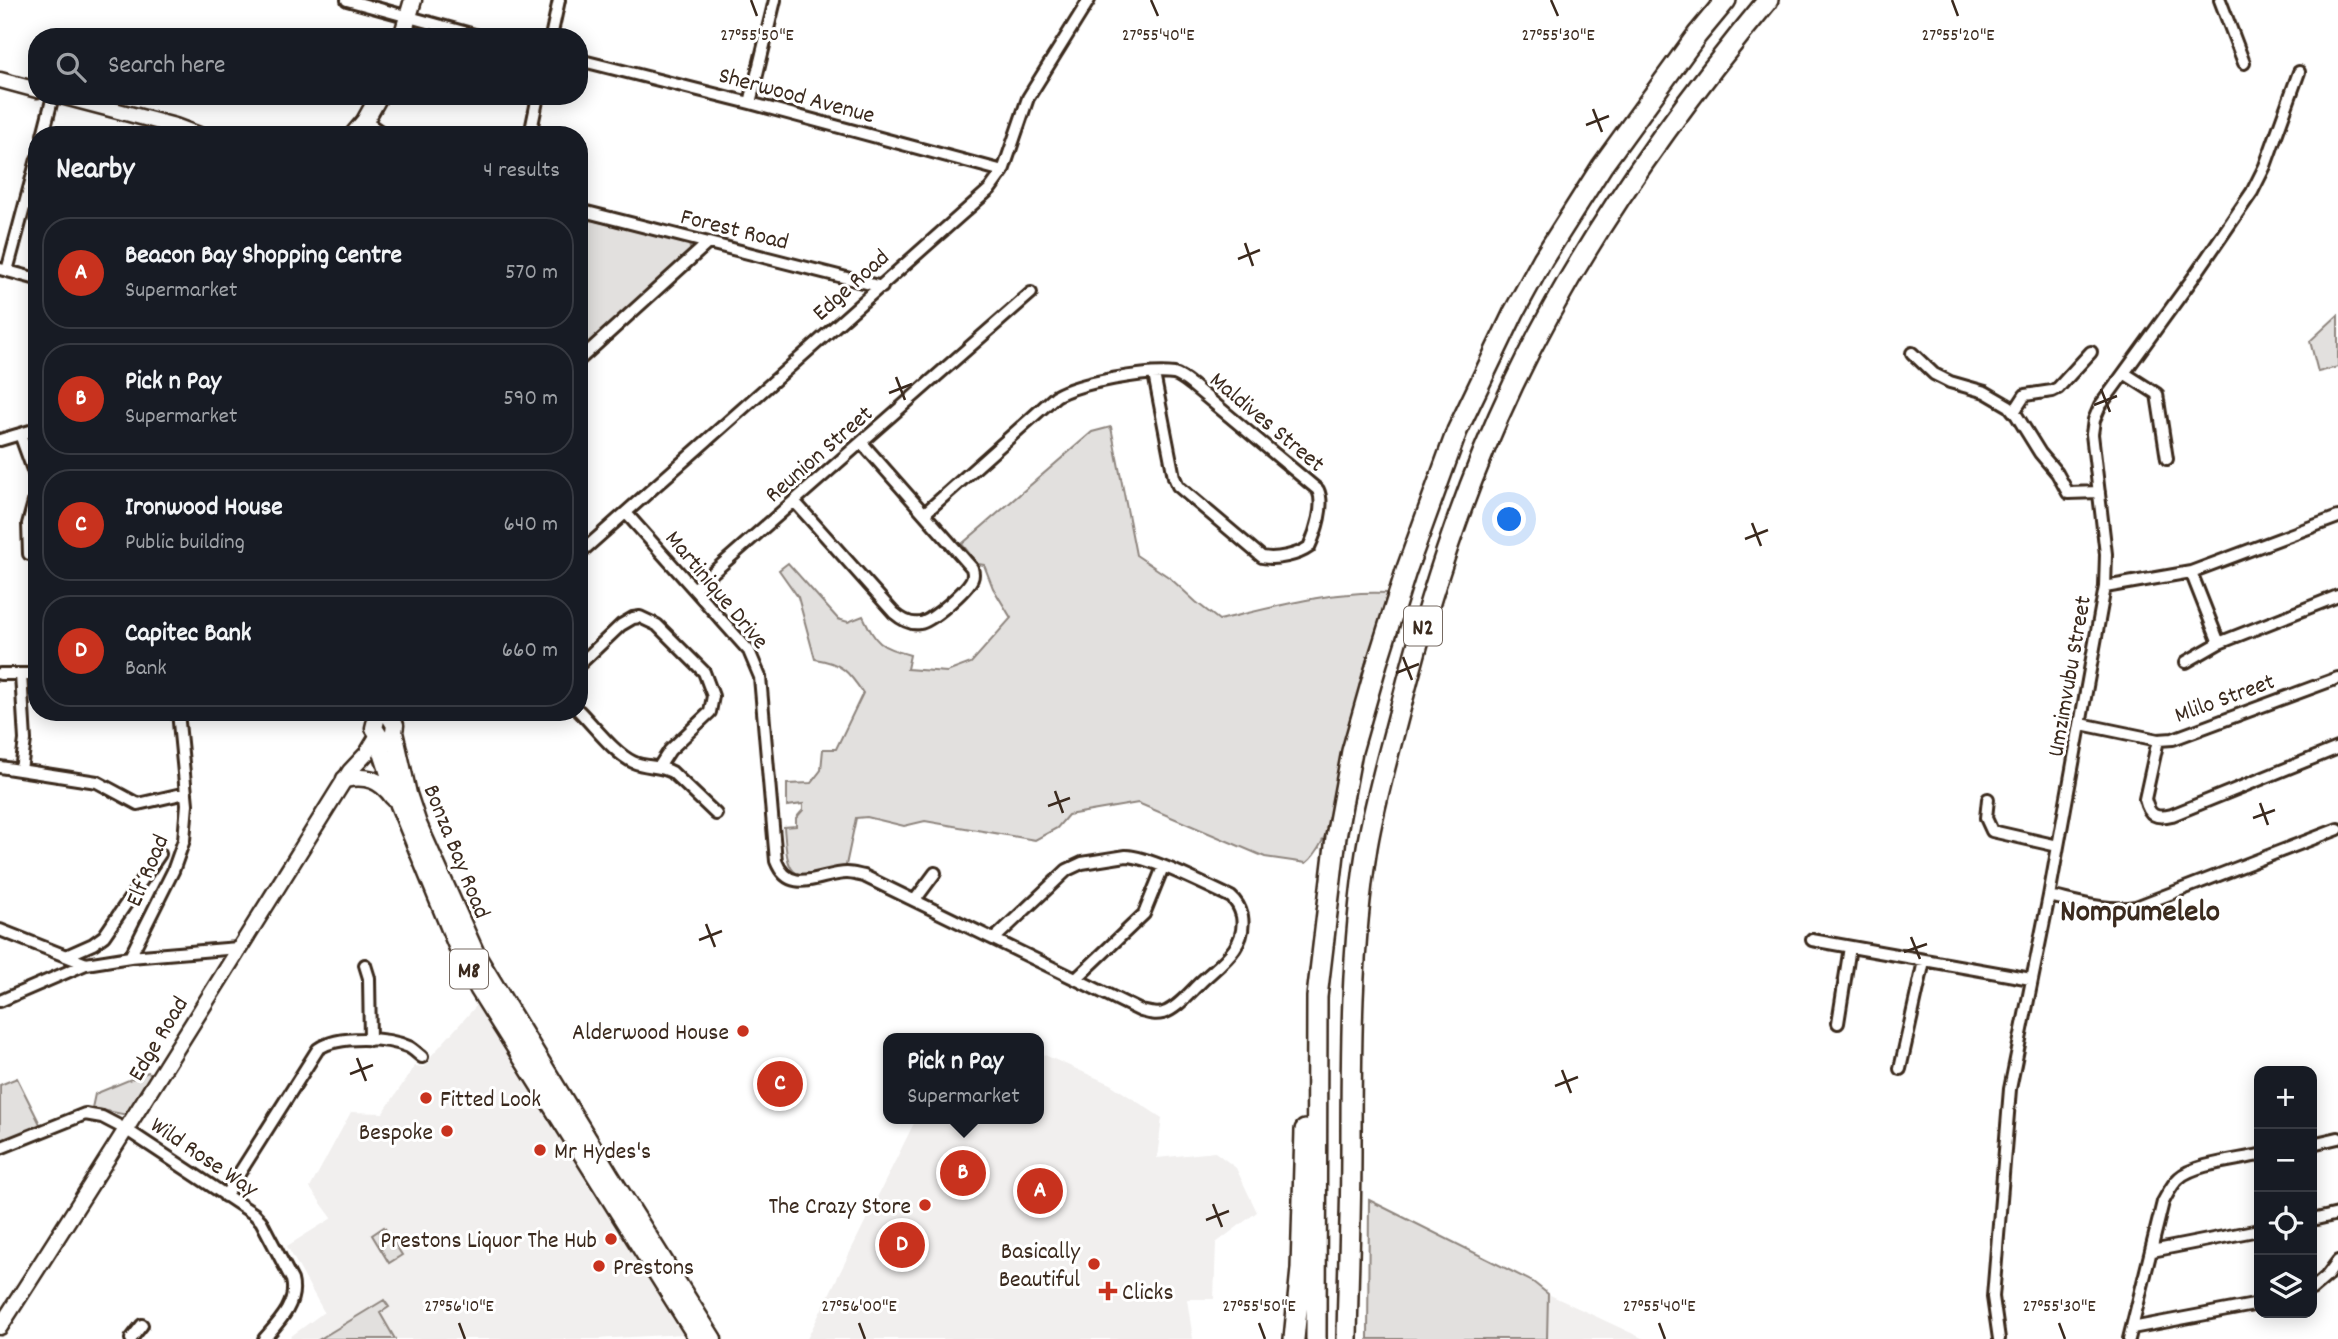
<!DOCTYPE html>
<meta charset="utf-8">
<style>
:root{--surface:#171b24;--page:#20242c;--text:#f1f3f6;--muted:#9ea1a6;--line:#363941;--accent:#c8321e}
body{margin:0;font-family:Dekko,sans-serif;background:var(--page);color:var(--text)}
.controls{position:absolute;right:21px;bottom:21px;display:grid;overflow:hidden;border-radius:14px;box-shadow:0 4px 18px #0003}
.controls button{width:63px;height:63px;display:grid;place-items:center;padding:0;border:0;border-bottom:2px solid var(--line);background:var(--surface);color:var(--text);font:35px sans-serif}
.you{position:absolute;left:1510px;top:520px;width:24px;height:24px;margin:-18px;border:5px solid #fff;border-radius:50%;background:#1a73e8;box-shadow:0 0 0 10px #1a73e833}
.badge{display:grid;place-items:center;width:46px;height:46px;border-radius:50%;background:var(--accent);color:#fff;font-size:23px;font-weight:700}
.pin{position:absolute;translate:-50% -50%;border:4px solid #fff;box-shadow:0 2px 7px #0006}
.popup{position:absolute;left:883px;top:1033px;width:161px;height:91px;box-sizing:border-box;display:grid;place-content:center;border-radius:14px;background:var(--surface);filter:drop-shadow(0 2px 5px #0005);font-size:23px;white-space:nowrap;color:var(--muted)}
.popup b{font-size:26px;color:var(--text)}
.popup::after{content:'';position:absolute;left:50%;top:100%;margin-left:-14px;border:14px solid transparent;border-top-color:var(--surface)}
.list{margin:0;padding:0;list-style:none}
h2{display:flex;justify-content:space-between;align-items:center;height:91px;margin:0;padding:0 28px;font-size:30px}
h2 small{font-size:23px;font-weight:400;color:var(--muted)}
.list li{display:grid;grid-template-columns:46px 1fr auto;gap:21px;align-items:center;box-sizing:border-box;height:112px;margin:0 14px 14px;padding:0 14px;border:2px solid var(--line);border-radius:28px}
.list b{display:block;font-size:26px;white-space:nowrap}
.list p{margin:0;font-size:23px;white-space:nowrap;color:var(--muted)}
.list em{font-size:23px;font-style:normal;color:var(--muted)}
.icon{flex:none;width:38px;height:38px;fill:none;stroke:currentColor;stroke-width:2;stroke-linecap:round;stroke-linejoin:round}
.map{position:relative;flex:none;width:2338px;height:1339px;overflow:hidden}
.search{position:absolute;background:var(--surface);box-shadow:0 4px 18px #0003;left:28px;top:28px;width:560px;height:77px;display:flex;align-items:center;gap:18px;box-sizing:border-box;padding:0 24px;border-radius:28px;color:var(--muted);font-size:26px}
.panel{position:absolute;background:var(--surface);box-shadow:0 4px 18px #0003;left:28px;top:126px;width:560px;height:595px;border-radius:28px}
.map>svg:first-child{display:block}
</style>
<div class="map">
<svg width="2338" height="1339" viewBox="0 0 2338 1339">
<rect width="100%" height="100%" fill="#fff"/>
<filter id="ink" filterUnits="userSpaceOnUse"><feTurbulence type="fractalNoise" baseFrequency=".0143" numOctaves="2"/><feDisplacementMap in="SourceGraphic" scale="14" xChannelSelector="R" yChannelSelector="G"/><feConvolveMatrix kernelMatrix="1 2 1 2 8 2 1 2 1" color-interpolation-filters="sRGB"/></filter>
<g filter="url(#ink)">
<!-- built -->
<path fill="#f1efee" d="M 477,1005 L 683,1334 L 597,1339 L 292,1339 L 290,1337 L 324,1312 L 287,1246 L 332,1218 L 310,1188 L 351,1112 L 383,1113 L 415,1066 L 424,1067 L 429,1063 L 432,1055 Z
M 1038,1052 L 1110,1084 L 1162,1118 L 1157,1158 L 1215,1152 L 1236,1168 L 1257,1212 L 1216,1243 L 1214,1299 L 1187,1299 L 1193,1339 L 807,1339 L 916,1119 L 1038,1119 Z
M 1548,1294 L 1644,1339 L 1547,1339 Z"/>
<!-- green -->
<path fill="#e2e0de" stroke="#8e857e" stroke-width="2" d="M 579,217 L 689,244 L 691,252 L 579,354 Z
M 2338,315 L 2338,367 L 2318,372 L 2310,341 Z
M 1111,427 L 1136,555 L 1170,578 L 1196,602 L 1219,620 C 1274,607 1331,590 1388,593 C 1382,621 1370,647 1362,675 C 1350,720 1341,836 1306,863 L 1265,857 L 1138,803 L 1068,815 L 1057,828 L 1035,840 L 925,821 L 904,826 L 867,817 L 856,818 L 845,870 C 792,878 788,884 784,827 L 796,826 L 796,818 L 803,810 L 803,804 L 787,806 L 787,784 L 811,783 L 821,770 L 823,749 L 836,749 L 863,693 C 849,672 842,663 815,659 L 798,597 L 779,570 L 788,563 L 838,619 L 848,622 L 863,616 C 877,645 879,646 910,655 L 907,669 L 947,672 L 971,663 L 1011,618 L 993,588 L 984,565 L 978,564 L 962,544 L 1092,432 Z
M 148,1072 L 153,1075 L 127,1115 L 92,1108 L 95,1094 Z
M 17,1078 L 41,1126 L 0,1143 L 0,1085 Z
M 1369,1200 L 1533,1282 L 1548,1294 L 1547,1339 L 1368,1339 Z
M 384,1227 L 402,1255 L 389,1263 L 372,1235 Z
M 384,1300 L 389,1307 L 380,1313 L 395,1339 L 320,1339 Z"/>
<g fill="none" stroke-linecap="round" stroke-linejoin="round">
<!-- street casing -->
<g stroke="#3b2a1e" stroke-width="16">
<path id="street" d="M 347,0 L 482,37
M 2220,0 L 2244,63
M 551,37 L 559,0
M 579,60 L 750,103 L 1003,171
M 750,103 L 775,0
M 365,121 L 385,135
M 43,135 L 53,96
M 530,135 L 538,96
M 579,210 L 882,287
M 0,269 L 37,279
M 7,271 L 37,159
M 1912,353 L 1934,374 L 1950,382 L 1985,392 L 2009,406 L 2017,416 L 2040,453 L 2057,473 L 2068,493 L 2099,492
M 579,360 L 708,243
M 2124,373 L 2157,394 L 2167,459
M 2014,412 L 2025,395 L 2052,391 L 2058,388 L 2091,352
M 20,434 L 37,481
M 0,440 L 37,429
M 794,501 L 894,613 C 901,619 910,625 920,623 C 931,622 967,590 972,579 C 974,574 973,574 972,568 L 862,443
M 626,513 L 749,651 L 760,677 L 776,861 C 790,897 821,873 847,873 C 853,873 858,875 864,876 L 1141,1011 C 1149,1013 1155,1015 1163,1013 C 1177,1009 1190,992 1201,982 C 1221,963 1247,947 1242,916 C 1240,908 1237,902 1231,897 C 1207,886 1151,857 1126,856 L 1082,863 L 1067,870 L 994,939
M 925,513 L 1056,396 C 1078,383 1149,370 1174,374 C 1181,376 1187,381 1192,385 L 1318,490 C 1325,505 1316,532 1309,547 C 1298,555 1276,560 1262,557 L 1178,486 L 1174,477 L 1154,374
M 29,554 L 28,524 L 37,491
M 579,554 L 990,189 L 1003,171 L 1028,98 L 1089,0
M 2191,572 L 2219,643
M 2105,587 L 2191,572 L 2338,517
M 694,589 L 1031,293
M 2186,662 L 2219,643 L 2338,596
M 579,665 L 621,625 L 633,618 L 640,617 L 657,625 L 704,672 L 713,696 L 710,712 L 670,750 L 659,767
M 0,674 L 37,674
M 21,674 L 25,740 L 21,770
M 579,711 C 594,726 615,754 633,762 C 646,768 660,765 672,772 L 716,814
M 2081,724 L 2158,740 L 2173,739 L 2338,678
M 2158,740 L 2145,799 C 2149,816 2156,819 2172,815 L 2338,748
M 0,767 L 97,782 L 138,804 L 186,793
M 1988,799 L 1986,818 L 1992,831 L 2058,846
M 2049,896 C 2077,902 2107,912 2136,907 L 2338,829
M 915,900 L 935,873
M 0,930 L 86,964
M 1812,940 L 2031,979
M 66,956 L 93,944 L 104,936 L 160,854
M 130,957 L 173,871 L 184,840 L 187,804 L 178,712
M 365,965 L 369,978 L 370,1040
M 1077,978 L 1144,914 L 1163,867
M 0,1001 L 86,964 L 130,957 L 238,948
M 1838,1023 L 1850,947
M 1900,1069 L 1924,961
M 2312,1144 L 2338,1138
M 0,1148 L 85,1114 L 102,1117 L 127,1130 L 254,1214 L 261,1221 L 292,1280 C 298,1303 279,1322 264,1339
M 225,1196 L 318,1049 C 338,1035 387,1037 409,1047 C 413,1049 418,1054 422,1057
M 2312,1220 L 2338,1214
M 2152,1251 L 2259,1230
M 2312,1289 L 2326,1277 L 2338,1261
M 2132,1328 L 2259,1304
M 131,1339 L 142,1325
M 1999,1339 L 1993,1297 L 2010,1089 L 2049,896 L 2105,587 L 2106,554 L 2092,434 L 2094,420 L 2100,406 L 2193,278 L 2252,192 L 2265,166 L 2299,72
M 2129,1339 L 2163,1202 C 2168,1193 2172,1184 2179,1178 C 2194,1164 2238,1160 2259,1155"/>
</g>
<!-- secondary casing -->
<g stroke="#3b2a1e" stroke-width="19">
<path id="secondary" d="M 0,80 L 37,90
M 61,96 L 175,126 L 199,135
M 0,1327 C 119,1143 234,957 350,771 L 367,753 L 378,735"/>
</g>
<!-- primary casing -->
<g stroke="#3b2a1e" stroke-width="21">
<path id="primary" d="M 402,37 L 413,0
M 353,135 L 365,121 L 379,96
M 374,712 L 376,720 L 374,728 L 380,737 L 382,752 L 399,805 L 459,951 L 479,990 L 698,1339
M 387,712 L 395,725 L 394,732 L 408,794 L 418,824 L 477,956 L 610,1175 L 713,1339
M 345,779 C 366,775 380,779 393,797"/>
</g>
<!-- highway casing -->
<g stroke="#3b2a1e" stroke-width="24">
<path id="highway" d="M 1294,1339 L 1301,1269 L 1305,1130
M 1316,1339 L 1317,997 L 1336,837 L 1352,751 L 1377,663 L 1406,571 L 1457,431 L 1514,312 L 1543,259 L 1602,166 L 1697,35 L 1726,0
M 1347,1339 C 1348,1276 1351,1213 1351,1151 C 1351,1049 1351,948 1367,847 C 1375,800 1389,753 1401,706 C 1429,596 1464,488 1513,385 C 1579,246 1670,118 1768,0"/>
</g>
<!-- street -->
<use href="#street" stroke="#fff" stroke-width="10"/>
<!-- secondary -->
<use href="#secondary" stroke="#fff" stroke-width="14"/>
<!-- primary -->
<use href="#primary" stroke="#fff" stroke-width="16"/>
<!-- highway -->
<use href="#highway" stroke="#fff" stroke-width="19"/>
</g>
</g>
<!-- ticks -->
<path fill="none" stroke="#3b2a1e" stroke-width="2.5" d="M 751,0 L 757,16M 1151,0 L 1158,16M 1551,0 L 1558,16M 1952,0 L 1958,16M 1593,109 L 1602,132M 1586,125 L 1609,116M 1245,243 L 1253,266M 1238,259 L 1260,250M 896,377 L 905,400M 2101,389 L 2110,412M 889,393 L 912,384M 2094,405 L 2117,396M 1752,523 L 1761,546M 1745,539 L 1768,530M 1403,657 L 1412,680M 1396,673 L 1419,664M 1055,791 L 1063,813M 2260,803 L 2268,825M 1048,806 L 1070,798M 2253,818 L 2275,810M 706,924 L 715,947M 1911,937 L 1920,959M 699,940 L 722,931M 1904,952 L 1927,944M 357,1058 L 366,1081M 1562,1070 L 1571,1093M 350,1074 L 373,1065M 1555,1086 L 1578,1077M 1213,1204 L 1222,1227M 1206,1220 L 1229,1211M 459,1323 L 465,1339M 859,1323 L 865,1339M 1259,1323 L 1265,1339M 1659,1323 L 1665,1339M 2059,1323 L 2065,1339"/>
<!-- markers -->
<g fill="#c8321e" stroke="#fff" stroke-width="2.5">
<circle cx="743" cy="1031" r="7"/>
<circle cx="426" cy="1098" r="7"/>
<circle cx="447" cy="1131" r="7"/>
<circle cx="540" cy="1150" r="7"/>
<circle cx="925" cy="1205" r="7"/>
<circle cx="611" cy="1239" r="7"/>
<circle cx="1094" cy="1264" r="7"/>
<circle cx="599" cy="1266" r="7"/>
<path d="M1104.5 1280.5h7v7h7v7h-7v7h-7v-7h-7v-7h7z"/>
</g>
<g text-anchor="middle" stroke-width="6" stroke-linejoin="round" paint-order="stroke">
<!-- shield labels -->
<g fill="#fff" stroke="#766a62" stroke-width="2">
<rect x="1404" y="606.5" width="38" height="39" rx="5"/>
<rect x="450" y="949.5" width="38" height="39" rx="5"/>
</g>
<g font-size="23" font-weight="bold" fill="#3b2a1e">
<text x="1423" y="634">N2</text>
<text x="469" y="977">M8</text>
</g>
<!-- street labels -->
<g font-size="24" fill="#3b2a1e" stroke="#fff">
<text transform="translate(797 94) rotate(15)" y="8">Sherwood Avenue</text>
<text transform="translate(735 228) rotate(14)" y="8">Forest Road</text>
<text transform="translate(850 284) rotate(-42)" y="8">Edge Road</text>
<text transform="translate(1268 421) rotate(40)" y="8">Maldives Street</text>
<text transform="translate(818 453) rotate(-41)" y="8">Reunion Street</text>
<text transform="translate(718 589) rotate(50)" y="8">Martinique Drive</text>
<text transform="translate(2068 676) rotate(-80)" y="8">Umzimvubu Street</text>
<text transform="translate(2224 697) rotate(-20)" y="8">Mlilo Street</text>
<text transform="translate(458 851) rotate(68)" y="8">Bonza Bay Road</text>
<text transform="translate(146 870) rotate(-67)" y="8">Elf Road</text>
<text transform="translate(157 1038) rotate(-59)" y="8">Edge Road</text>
<text transform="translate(205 1156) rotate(34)" y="8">Wild Rose Way</text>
</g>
<!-- poi labels -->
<g font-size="24" fill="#3b2a1e" stroke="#fff" text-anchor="end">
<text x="729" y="1039">Alderwood House</text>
<text x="440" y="1106" text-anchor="start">Fitted Look</text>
<text x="433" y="1139">Bespoke</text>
<text x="554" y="1158" text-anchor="start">Mr Hydes's</text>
<text x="911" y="1213">The Crazy Store</text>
<text x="597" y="1247">Prestons Liquor The Hub</text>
<text x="1080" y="1258">Basically<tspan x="1080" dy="28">Beautiful</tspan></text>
<text x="613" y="1274" text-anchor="start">Prestons</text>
<text x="1122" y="1299" text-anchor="start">Clicks</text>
</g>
<!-- district labels -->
<g font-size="32" font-weight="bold" fill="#3b2a1e" stroke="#fff">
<text x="2140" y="920">Nompumelelo</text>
</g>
</g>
<g font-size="18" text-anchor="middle" fill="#3b2a1e" stroke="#fff" stroke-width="6" stroke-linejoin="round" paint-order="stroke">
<text x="757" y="40">27°55'50"E</text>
<text x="1158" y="40">27°55'40"E</text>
<text x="1558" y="40">27°55'30"E</text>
<text x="1958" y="40">27°55'20"E</text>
<text x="459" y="1311">27°56'10"E</text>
<text x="859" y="1311">27°56'00"E</text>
<text x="1259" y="1311">27°55'50"E</text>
<text x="1659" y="1311">27°55'40"E</text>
<text x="2059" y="1311">27°55'30"E</text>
</g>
</svg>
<div class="controls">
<button>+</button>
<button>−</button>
<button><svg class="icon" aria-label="locate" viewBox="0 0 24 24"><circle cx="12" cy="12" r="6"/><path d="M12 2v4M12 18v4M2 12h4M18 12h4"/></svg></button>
<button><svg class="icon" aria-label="layers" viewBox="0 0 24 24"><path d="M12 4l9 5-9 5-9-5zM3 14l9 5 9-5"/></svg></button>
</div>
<div class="you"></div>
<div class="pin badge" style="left:1040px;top:1191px">A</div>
<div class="pin badge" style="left:963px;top:1173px">B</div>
<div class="popup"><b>Pick n Pay</b>Supermarket</div>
<div class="pin badge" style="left:780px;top:1084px">C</div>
<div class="pin badge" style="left:902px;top:1245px">D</div>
<div class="search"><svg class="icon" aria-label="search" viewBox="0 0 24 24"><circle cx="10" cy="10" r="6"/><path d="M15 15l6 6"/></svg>Search here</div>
<section class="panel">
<h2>Nearby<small>4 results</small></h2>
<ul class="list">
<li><span class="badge">A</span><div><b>Beacon Bay Shopping Centre</b><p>Supermarket</p></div><em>570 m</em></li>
<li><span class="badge">B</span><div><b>Pick n Pay</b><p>Supermarket</p></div><em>590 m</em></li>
<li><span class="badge">C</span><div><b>Ironwood House</b><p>Public building</p></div><em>640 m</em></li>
<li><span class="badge">D</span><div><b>Capitec Bank</b><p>Bank</p></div><em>660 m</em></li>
</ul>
</section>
</div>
